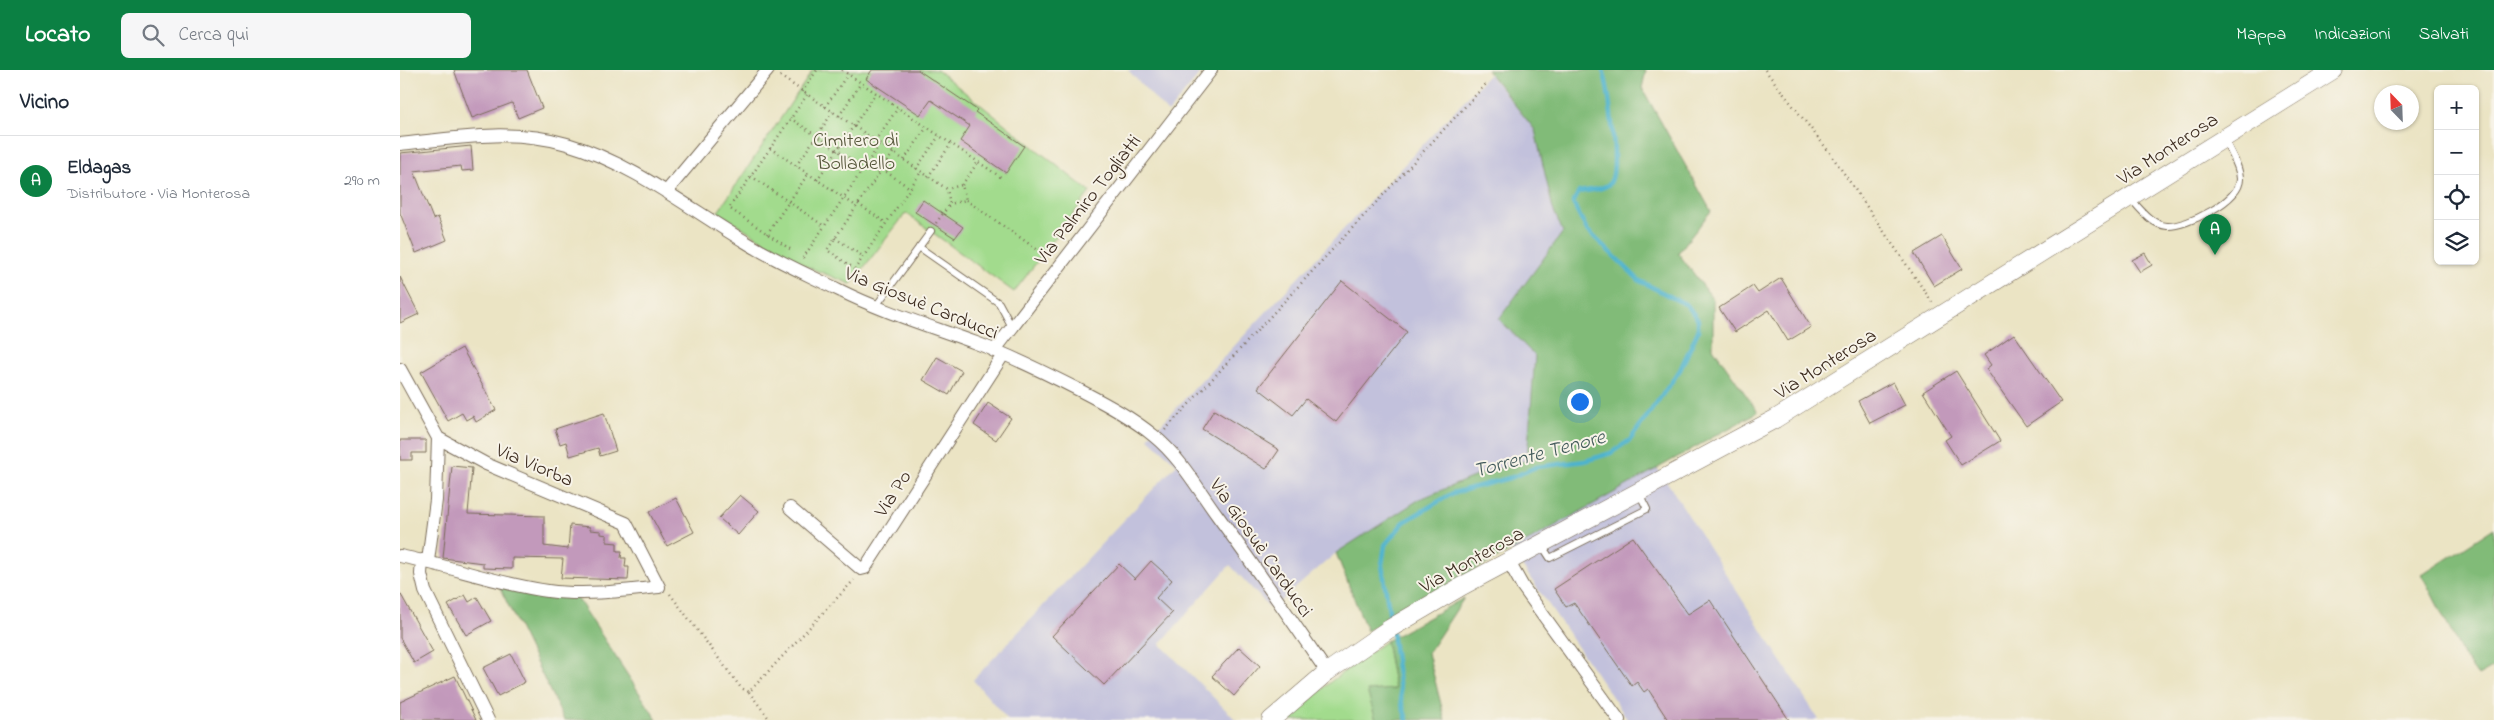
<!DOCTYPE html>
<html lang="it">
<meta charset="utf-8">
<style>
:root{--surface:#fff;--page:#f6f6f7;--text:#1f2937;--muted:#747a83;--line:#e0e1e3;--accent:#0b8043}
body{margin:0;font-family:"Indie Flower",sans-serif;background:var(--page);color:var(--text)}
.controls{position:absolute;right:15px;top:15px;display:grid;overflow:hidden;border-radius:8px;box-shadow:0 1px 4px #0004}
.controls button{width:45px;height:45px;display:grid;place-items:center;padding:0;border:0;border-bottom:1px solid var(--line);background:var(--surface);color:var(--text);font:25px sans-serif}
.compass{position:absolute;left:1974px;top:15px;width:45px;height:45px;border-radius:50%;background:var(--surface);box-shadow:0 1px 4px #0004;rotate:337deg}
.you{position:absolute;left:1179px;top:331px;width:18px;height:18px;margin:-12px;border:4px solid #fff;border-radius:50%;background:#1a73e8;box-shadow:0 0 0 8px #1a73e833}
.badge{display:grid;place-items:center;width:32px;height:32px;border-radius:50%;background:var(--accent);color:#fff;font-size:16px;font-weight:700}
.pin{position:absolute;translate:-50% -41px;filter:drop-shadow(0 1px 2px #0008)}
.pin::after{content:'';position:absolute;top:26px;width:18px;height:15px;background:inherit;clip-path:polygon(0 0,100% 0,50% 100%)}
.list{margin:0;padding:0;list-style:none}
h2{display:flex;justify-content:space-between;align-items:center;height:65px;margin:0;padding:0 20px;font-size:21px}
h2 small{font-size:16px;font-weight:400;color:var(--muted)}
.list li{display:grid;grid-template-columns:32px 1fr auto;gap:15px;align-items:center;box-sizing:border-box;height:90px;padding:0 20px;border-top:1px solid var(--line)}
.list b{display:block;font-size:19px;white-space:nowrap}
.list p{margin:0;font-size:16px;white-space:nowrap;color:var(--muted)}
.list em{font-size:16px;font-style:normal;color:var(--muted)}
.icon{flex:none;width:28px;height:28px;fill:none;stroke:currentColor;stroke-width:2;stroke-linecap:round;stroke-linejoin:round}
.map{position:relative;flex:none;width:2094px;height:650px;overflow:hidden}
header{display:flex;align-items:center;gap:30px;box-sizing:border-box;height:70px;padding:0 25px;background:var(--accent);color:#fff}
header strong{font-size:24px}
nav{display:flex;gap:28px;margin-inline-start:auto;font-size:18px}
.search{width:350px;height:45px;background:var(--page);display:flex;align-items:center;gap:12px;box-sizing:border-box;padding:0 18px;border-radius:8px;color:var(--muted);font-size:19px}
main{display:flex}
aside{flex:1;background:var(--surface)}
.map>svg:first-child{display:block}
</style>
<header>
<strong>Locato</strong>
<div class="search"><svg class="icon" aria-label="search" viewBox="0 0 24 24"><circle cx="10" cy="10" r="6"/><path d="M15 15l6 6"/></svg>Cerca qui</div>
<nav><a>Mappa</a><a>Indicazioni</a><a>Salvati</a></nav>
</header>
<main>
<aside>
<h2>Vicino<small></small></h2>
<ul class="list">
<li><span class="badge">A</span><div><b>Eldagas</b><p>Distributore · Via Monterosa</p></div><em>290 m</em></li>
</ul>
</aside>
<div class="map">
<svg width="2094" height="650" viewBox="0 0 2094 650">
<rect width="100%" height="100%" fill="#f7f3e8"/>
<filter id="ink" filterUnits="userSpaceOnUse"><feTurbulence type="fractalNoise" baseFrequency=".02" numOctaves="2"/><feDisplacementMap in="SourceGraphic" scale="10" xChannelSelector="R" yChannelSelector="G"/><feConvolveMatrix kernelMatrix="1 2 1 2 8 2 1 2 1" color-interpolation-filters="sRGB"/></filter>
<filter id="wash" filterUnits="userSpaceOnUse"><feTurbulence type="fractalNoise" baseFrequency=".0096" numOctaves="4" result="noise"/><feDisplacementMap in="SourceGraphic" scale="20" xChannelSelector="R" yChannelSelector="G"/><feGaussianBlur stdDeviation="1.12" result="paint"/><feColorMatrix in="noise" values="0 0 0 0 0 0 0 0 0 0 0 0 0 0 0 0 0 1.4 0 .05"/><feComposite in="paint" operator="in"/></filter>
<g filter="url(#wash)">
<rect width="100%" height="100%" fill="#ebe4c4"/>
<!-- industrial -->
<path fill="#c2c1dc" d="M 728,0 L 803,0 L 768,43 Z
M 1089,4 L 1135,60 L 1153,139 L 1163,162 L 1099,249 L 1135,286 L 1127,390 L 1081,404 L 1020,429 L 936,483 L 871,539 L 830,495 L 760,574 L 836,650 L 608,650 L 573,610 L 777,394 L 748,368 Z
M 1257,398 L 1271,418 L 1419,650 L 1228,650 L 1111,480 Z"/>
<!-- green -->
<path fill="#a2db8d" stroke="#6e8256" d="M 413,0 L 537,0 L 690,122 L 614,222 L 506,143 L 451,214 L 400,194 L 318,142 Z
M 986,571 L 995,619 L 968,621 L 976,650 L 887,650 L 934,609 Z"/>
<!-- forest -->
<path fill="#81bb78" stroke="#5e724b" d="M 1087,0 L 1246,0 L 1242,18 L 1311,141 L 1278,183 L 1313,229 L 1313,278 L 1358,342 L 967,561 L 936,483 L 1020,429 L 1081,404 L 1127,390 L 1135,286 L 1099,249 L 1163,162 L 1153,139 L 1135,60 Z
M 2094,458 L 2094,597 L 2078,606 L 2065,589 L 2022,505 Z
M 99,516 L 176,526 L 257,650 L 164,650 Z
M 1064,528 L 1028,583 L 1045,650 L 976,650 L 967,621 L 995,619 L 986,571 Z"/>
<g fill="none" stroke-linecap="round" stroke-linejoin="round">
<!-- stream -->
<path stroke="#4eb3cd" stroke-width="4.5" d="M 991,554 L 982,495 L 985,475 L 1004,452 L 1053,423 L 1113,407 L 1136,397 L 1185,391 L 1211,383 L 1230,370 L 1280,300 L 1298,261 L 1298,250 L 1287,235 L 1240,211 L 1187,160 L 1173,133 L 1179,122 C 1188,120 1207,120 1211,111 C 1219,95 1209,18 1203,0
M 992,562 L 1002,634 L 1007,650"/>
</g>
<g id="blocks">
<!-- building -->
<path fill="#c299bb" d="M 54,0 L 127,0 L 142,38 L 118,48 L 112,33 L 72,48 Z
M 472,0 L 518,0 L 577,40 L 575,42 L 624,76 L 606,103 L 560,71 L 570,56 L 531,30 L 520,45 L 466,9 Z
M 71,76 L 73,100 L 62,101 L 61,96 L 14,101 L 33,149 L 38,147 L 47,170 L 16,183 L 0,143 L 0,83 Z
M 523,130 L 563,157 L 555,168 L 515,142 Z
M 1542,166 L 1562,199 L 1534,216 L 1514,183 Z
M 1745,183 L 1752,195 L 1740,202 L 1732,190 Z
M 0,207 L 19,244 L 0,253 Z
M 1381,208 L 1411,257 L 1388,271 L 1369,240 L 1335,262 L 1319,238 L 1353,216 L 1358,223 Z
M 942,211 L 1007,262 L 936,352 L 906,329 L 893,345 L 858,318 Z
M 1614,264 L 1661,332 L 1626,356 L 1586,299 L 1591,295 L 1584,285 Z
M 62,278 L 96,340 L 76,352 L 73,346 L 66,350 L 62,343 L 48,351 L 21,302 Z
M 537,287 L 562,301 L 549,325 L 523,310 Z
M 1556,301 L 1600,371 L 1561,395 L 1545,370 L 1551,366 L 1523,322 Z
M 1493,312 L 1505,335 L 1470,353 L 1458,331 Z
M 588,333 L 611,348 L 596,370 L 574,355 Z
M 814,340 L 879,380 L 866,399 L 802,359 Z
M 204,343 L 216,381 L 200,386 L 198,378 L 170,386 L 166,372 L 160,374 L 155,359 Z
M 0,370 L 26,370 L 26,383 L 12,383 L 12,390 L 0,390 Z
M 52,396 L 72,398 L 68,444 L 144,446 L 144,476 L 168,479 L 170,455 L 190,457 L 190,460 L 201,461 L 201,464 L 207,465 L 207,472 L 217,473 L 217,481 L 222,481 L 221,488 L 226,488 L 225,497 L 229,497 L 228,510 L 161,508 L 163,489 L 112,488 L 112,499 L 83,498 L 83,493 L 43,488 Z
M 340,425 L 359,441 L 338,465 L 319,448 Z
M 276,428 L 294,462 L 267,476 L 249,442 Z
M 1233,467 L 1288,544 L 1310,530 L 1389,650 L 1268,650 L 1248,619 L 1244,622 L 1237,612 L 1232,616 L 1174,533 L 1166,537 L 1154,519 Z
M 751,491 L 772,510 L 756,528 L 772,543 L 704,615 L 652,566 L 719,494 L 735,509 Z
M 0,523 L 33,582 L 14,593 L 0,568 Z
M 65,525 L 69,532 L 77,527 L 91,551 L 66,565 L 48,535 Z
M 839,577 L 860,596 L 834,626 L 812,606 Z
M 111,584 L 125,612 L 98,626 L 83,598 Z
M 55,606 L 76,650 L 0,650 L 0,632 Z"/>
</g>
</g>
<g filter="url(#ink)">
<use href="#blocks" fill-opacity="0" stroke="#796b58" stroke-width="1"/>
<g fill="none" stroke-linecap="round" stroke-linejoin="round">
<!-- service casing -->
<g stroke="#796b58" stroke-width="8">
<path id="service" d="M 1731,129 C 1740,139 1752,155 1767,156 C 1786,157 1840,131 1840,109 C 1840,96 1830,82 1825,70
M 519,177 L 599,233 L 612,257
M 476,236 L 531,161
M 1141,474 L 1150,488 L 1247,439 L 1239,423"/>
</g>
<!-- minor casing -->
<g stroke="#796b58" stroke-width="14">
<path id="minor" d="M 0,74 C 56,68 112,58 167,74 C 232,93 287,137 344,171 C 374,190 407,204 439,220 C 483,242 530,256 576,273 C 612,286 648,304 683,322 C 708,335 732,348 754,366 C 780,387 798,419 817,445 C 855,497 891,549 927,602
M 266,122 L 368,0
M 594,281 L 811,0
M 0,299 L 38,368 L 86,394 L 226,453 L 259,517 C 223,521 185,526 148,521 C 98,514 50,496 0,486
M 390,438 L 461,499 L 465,498 L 603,285
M 22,490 L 21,504 L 25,521 L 88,650
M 28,491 L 36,430 L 38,368
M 1109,492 L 1123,517 L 1219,650"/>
</g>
<!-- secondary casing -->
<g stroke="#796b58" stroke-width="19">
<path id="secondary" d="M 871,650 L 927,602 L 989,559 L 1062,516 L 1375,349 L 1933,0"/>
</g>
<!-- path -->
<path stroke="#796b58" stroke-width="2.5" stroke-dasharray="1 4" stroke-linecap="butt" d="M 442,0 L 602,108
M 1365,0 L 1430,83 L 1532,232
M 380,6 L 547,119 L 550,134 L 566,130 L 562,115 L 547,119
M 402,22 L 417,0
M 425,37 L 448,4
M 439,46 L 461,13
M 390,48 L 464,98
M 475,71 L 498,38
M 370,78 L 456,136
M 493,83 L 427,180 L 455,199 L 521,102
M 504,90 L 527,57
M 396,96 L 433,42
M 482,99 L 510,118
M 516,99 L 539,66
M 351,106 L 424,156
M 528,107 L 551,74
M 417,110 L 476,23
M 562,115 L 578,92
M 566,130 L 638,180
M 458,134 L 486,153
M 536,153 L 550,134
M 367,164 L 408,104
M 435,168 L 464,187
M 390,179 L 329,138 L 407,25
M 403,188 L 480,74
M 765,360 L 1086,14
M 270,524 L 341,618 L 349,622 L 454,510
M 349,622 L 370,650"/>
<!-- service -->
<use href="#service" stroke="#fff" stroke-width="6"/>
<!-- minor -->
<use href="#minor" stroke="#fff" stroke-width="12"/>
<!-- secondary -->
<use href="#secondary" stroke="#fff" stroke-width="18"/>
</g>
</g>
<g text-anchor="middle" stroke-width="4" stroke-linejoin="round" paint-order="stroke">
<!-- park labels -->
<g font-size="20" fill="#55563a" stroke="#f7f3e8">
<text x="456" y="76">Cimitero di<tspan x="456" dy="23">Bolladello</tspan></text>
</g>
<!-- street labels -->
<g font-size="20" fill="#3b2a1e" stroke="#f7f3e8">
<text transform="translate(1767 78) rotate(-33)" y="7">Via Monterosa</text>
<text transform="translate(687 129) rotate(-52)" y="7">Via Palmiro Togliatti</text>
<text transform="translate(522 232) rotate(22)" y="7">Via Giosuè Carducci</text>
<text transform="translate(1425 293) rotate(-32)" y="7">Via Monterosa</text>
<text transform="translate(135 394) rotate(23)" y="7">Via Viorba</text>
<text transform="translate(492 423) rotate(-57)" y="7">Via Po</text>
<text transform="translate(862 477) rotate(55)" y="7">Via Giosuè Carducci</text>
<text transform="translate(1071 489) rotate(-29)" y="7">Via Monterosa</text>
</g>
<!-- water labels -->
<g font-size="21" font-style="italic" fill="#425a5b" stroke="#f7f3e8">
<text transform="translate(1139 383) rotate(-15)" y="7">Torrente Tenore</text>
</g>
</g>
</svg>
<div class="controls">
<button>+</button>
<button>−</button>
<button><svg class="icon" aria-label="locate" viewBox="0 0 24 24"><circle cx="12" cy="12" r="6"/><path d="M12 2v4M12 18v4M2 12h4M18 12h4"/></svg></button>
<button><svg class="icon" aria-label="layers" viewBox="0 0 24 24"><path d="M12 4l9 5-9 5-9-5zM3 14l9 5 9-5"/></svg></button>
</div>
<svg class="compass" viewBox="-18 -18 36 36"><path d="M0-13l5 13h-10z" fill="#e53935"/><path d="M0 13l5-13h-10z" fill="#747a83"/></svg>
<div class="you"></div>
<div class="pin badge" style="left:1815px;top:185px">A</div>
</div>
</main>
